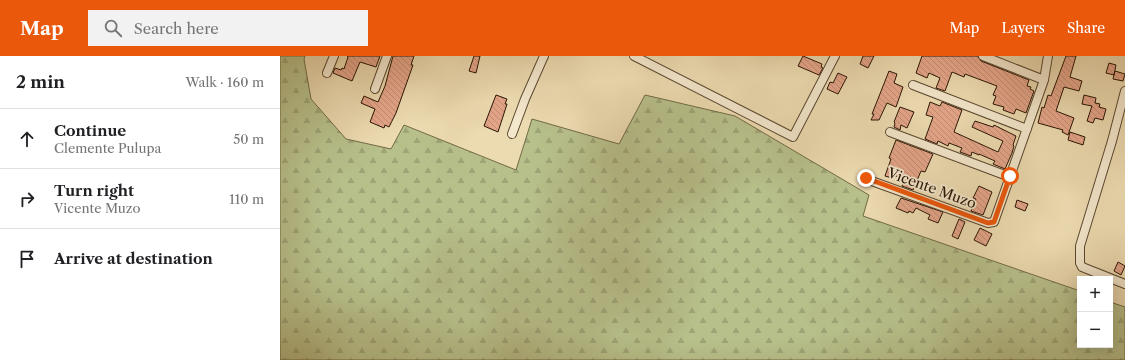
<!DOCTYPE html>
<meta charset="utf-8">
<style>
:root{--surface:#fff;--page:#f2f2f2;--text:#202124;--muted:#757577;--line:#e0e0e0;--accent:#ea580c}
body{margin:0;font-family:"Libre Caslon Text",serif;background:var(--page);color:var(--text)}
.controls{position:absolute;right:12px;bottom:12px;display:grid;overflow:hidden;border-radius:0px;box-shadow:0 4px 16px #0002}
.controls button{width:36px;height:36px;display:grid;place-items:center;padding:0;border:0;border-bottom:1px solid var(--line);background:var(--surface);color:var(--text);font:20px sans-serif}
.stop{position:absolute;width:12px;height:12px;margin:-9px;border:3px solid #ea580c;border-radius:50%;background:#fff}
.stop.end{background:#ea580c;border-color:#fff;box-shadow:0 1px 4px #0008}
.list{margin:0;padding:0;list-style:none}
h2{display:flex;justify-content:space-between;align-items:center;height:52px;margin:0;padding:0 16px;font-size:17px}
h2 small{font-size:13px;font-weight:400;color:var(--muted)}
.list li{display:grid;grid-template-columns:26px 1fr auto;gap:12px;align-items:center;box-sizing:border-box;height:60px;padding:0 16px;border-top:1px solid var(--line)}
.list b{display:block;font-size:15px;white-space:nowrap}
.list p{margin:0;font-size:13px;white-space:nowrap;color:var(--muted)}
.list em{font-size:13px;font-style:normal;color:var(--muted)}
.icon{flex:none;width:22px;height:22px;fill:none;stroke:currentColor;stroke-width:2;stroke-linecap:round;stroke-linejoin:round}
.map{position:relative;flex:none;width:845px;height:304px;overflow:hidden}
header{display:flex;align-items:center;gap:24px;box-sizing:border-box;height:56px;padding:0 20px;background:var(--accent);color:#fff}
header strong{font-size:19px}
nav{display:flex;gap:22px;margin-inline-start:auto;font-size:14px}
.search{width:280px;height:36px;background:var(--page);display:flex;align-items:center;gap:10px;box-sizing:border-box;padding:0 14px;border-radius:0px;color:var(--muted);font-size:15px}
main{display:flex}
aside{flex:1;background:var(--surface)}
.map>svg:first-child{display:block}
</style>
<header>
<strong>Map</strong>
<div class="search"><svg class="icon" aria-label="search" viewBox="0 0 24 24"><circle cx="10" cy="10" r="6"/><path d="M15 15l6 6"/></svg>Search here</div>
<nav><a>Map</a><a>Layers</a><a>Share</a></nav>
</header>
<main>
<aside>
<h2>2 min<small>Walk · 160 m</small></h2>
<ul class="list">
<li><svg class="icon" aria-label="ahead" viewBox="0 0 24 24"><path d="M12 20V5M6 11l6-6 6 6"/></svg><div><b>Continue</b><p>Clemente Pulupa</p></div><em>50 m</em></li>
<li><svg class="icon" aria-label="right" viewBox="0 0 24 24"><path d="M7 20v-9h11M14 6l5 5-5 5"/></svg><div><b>Turn right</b><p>Vicente Muzo</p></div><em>110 m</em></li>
<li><svg class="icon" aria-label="arrive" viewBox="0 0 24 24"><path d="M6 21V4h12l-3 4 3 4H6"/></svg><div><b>Arrive at destination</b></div></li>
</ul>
</aside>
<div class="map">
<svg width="845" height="304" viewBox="0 0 845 304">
<defs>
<pattern id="forest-firs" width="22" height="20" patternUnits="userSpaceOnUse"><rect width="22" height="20" fill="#b7c08b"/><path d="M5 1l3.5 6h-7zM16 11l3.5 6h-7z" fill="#9ea476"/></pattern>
<pattern id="building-back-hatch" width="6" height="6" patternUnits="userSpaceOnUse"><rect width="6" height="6" fill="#e4a589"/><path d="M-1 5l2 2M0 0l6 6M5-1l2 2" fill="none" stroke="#c48d75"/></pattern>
</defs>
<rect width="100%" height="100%" fill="#ecdab0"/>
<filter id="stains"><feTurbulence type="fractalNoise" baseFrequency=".005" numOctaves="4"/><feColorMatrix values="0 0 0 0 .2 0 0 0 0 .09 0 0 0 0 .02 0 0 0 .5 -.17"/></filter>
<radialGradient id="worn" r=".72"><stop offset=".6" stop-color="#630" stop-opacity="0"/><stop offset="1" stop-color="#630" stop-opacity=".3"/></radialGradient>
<!-- forest -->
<path fill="url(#forest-firs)" stroke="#706a47" d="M 0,0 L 25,0 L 24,3 L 31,43 L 66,83 L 111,93 L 124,69 L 236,114 L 252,63 L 339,88 L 365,39 L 455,60 L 589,139 L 583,160 L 800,235 L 800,289 L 830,289 L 830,246 L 845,251 L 845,304 L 0,304 Z"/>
<!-- building -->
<path fill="url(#building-back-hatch)" stroke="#2a1403" d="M 67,0 L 100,0 L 96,11 L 80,6 L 72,25 L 53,17 L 55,12 L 61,14 L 62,12 L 64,13 L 68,1 Z
M 113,0 L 134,0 L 131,9 L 133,9 L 116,57 L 109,71 L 105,69 L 104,72 L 90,66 L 95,53 L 81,47 L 84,40 L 98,46 L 105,30 Z
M 194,0 L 200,0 L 196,17 L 189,15 Z
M 523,0 L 542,8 L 541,11 L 543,12 L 539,19 L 518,10 Z
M 583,0 L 594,0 L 588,12 L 580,8 Z
M 642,0 L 698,0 L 701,5 L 749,24 L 747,30 L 751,31 L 750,33 L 754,35 L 746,57 L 736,53 L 734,58 L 723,54 L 724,51 L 713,48 L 716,40 L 713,39 L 717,30 L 685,18 L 684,21 L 672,16 L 665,35 L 656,32 L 660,22 L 649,17 L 647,22 L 636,17 Z
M 786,0 L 796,0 L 790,21 L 802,25 L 799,35 L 784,31 L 776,55 L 794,62 L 788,79 L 782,76 L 783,74 L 758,67 L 762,51 L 764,52 L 768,39 L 771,40 Z
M 829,7 L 836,9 L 834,19 L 826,17 Z
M 609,15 L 617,18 L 614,27 L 623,31 L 616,51 L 607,47 L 599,64 L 591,64 L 594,58 L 592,58 Z
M 835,15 L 845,18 L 843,25 L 833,23 Z
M 558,17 L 567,21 L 558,38 L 547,33 L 550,26 L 553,27 Z
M 216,39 L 227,43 L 225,48 L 227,48 L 218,76 L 204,70 Z
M 804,39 L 816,42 L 815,47 L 820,48 L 819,51 L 826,53 L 823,64 L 815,62 L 813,67 L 807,65 L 812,50 L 802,48 Z
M 650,46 L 660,50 L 662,46 L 682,54 L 674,76 L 718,96 L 723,85 L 692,71 L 695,65 L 713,71 L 714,69 L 736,80 L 733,89 L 734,90 L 732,97 L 725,113 L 713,108 L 715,105 L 699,98 L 699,99 L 692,96 L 691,100 L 680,96 L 682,92 L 669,87 L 668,90 L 658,85 L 657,88 L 645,83 L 653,61 L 646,59 Z
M 620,51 L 634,56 L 627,72 L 621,69 L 620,74 L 614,71 L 615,67 L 614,66 Z
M 790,76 L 805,81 L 803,89 L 788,84 Z
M 616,84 L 653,98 L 645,116 L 641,115 L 633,134 L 622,130 L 625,123 L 613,119 L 612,122 L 605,120 L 611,103 L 609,102 Z
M 699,130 L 712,136 L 703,159 L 691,155 L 696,143 L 693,142 Z
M 621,142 L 663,156 L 658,167 L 648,163 L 650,159 L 636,152 L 633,157 L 629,155 L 628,157 L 616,152 Z
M 737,144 L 748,148 L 745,155 L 735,151 Z
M 679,163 L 685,166 L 678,183 L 672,180 Z
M 700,172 L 712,178 L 706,190 L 694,184 Z
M 838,206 L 845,210 L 841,219 L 834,215 Z"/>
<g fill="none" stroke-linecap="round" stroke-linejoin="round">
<!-- minor casing -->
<g stroke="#5a462e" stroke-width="10">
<path id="minor" d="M 354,0 L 513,81 L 555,0
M 703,0 L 764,24
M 47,17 L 54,0
M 633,29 L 747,73
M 95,33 L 107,0
M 845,35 L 832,85 L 800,190 L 800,207 L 802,211 L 845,228
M 610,76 L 730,121
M 232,78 L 245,43 L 264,0
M 586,123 L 708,167 L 714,166 L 764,24 L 768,0"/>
</g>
<!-- minor -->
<use href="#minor" stroke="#f3e7cc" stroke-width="8"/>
</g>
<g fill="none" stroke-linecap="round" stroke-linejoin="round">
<!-- route -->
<path stroke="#ea580c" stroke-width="5" d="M 586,122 L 708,167 L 714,166 L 730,120"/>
</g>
<g text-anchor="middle" stroke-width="3.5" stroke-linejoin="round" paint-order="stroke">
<!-- street labels -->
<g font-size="14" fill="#2a1403" stroke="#f3e7cc">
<text transform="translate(652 132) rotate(20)" y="5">Vicente Muzo</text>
</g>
</g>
<rect width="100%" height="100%" filter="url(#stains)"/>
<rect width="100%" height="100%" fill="url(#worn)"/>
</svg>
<div class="controls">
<button>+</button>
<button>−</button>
</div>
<div class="stop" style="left:730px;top:120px"></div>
<div class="stop end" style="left:586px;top:122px"></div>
</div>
</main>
